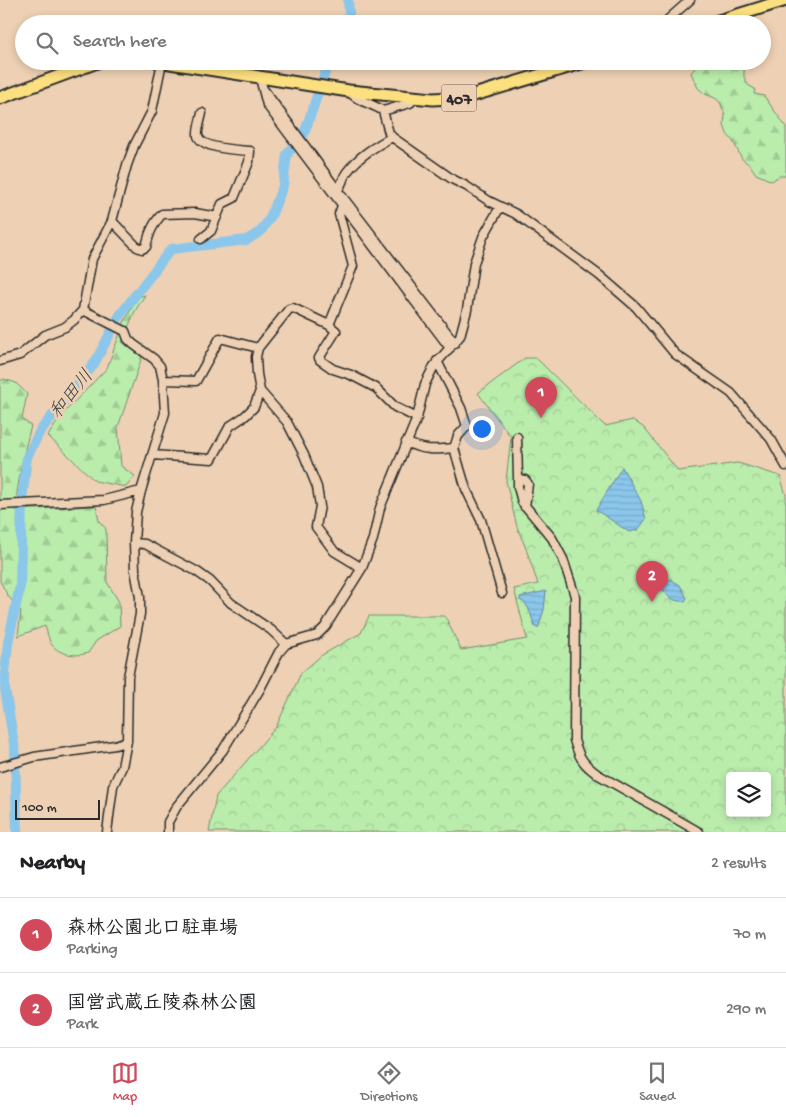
<!DOCTYPE html>
<meta charset="utf-8">
<style>
:root{--surface:#fff;--page:#f2f2f2;--text:#202124;--muted:#757577;--line:#e0e0e0;--accent:#d1495b}
body{margin:0;font-family:"Gochi Hand","Klee One",sans-serif;background:var(--page);color:var(--text)}
.controls{position:absolute;right:15px;bottom:15px;display:grid;overflow:hidden;border-radius:5px;box-shadow:0 2px 8px #0003}
.controls button{width:45px;height:45px;display:grid;place-items:center;padding:0;border:0;border-bottom:1px solid var(--line);background:var(--surface);color:var(--text);font:25px sans-serif}
.scale{position:absolute;left:15px;bottom:12px;width:85px;box-sizing:border-box;padding-left:5px;border:2px solid #2b2b2b;border-top:0;font-size:14px;line-height:18px;white-space:nowrap;color:#2b2b2b;-webkit-text-stroke:4px #eed1b4;paint-order:stroke}
.you{position:absolute;left:481px;top:428px;width:18px;height:18px;margin:-12px;border:4px solid #fff;border-radius:50%;background:#1a73e8;box-shadow:0 0 0 8px #1a73e833}
.badge{display:grid;place-items:center;width:32px;height:32px;border-radius:50%;background:var(--accent);color:#fff;font-size:16px;font-weight:700}
.pin{position:absolute;translate:-50% -41px;filter:drop-shadow(0 1px 2px #0008)}
.pin::after{content:'';position:absolute;top:26px;width:18px;height:15px;background:inherit;clip-path:polygon(0 0,100% 0,50% 100%)}
.list{margin:0;padding:0;list-style:none}
h2{display:flex;justify-content:space-between;align-items:center;height:65px;margin:0;padding:0 20px;font-size:21px}
h2 small{font-size:16px;font-weight:400;color:var(--muted)}
.list li{display:grid;grid-template-columns:32px 1fr auto;gap:15px;align-items:center;box-sizing:border-box;height:75px;padding:0 20px;border-top:1px solid var(--line)}
.list b{display:block;font-size:19px;white-space:nowrap}
.list p{margin:0;font-size:16px;white-space:nowrap;color:var(--muted)}
.list em{font-size:16px;font-style:normal;color:var(--muted)}
.icon{flex:none;width:28px;height:28px;fill:none;stroke:currentColor;stroke-width:2;stroke-linecap:round;stroke-linejoin:round}
.map{position:relative;flex:none;width:786px;height:832px;overflow:hidden}
.search{position:absolute;background:var(--surface);box-shadow:0 2px 8px #0003;left:15px;right:15px;top:15px;height:55px;display:flex;align-items:center;gap:12px;box-sizing:border-box;padding:0 18px;border-radius:28px;color:var(--muted);font-size:19px}
.sheet{height:215px;background:var(--surface)}
nav{display:flex;justify-content:space-around;align-items:center;box-sizing:border-box;height:70px;border-top:1px solid var(--line);background:var(--surface);font-size:14px;color:var(--muted)}
nav a{display:grid;justify-items:center;gap:2px}
nav .on{color:var(--accent)}
.map>svg:first-child{display:block}
</style>
<div class="map">
<svg width="786" height="832" viewBox="0 0 786 832">
<defs>
<pattern id="forest-firs" width="22" height="20" patternUnits="userSpaceOnUse" patternTransform="scale(1.25)"><rect width="22" height="20" fill="#baecac"/><path d="M5 1l3.5 6h-7zM16 11l3.5 6h-7z" fill="#a0cb94"/></pattern>
<pattern id="park-crowns" width="20" height="18" patternUnits="userSpaceOnUse" patternTransform="scale(1.25)"><rect width="20" height="18" fill="#baecac"/><path d="M2 6a3 3 0 1 1 6 0M12 15a3 3 0 1 1 6 0" fill="none" stroke="#a0cb94"/></pattern>
<pattern id="water-rules" width="6" height="5" patternUnits="userSpaceOnUse" patternTransform="scale(1.25)"><rect width="6" height="5" fill="#8bc6eb"/><path d="M0 2.5h6" fill="none" stroke="#78aaca"/></pattern>
</defs>
<rect width="100%" height="100%" fill="#eed1b4"/>
<filter id="ink" filterUnits="userSpaceOnUse"><feTurbulence type="fractalNoise" baseFrequency=".02" numOctaves="2"/><feDisplacementMap in="SourceGraphic" scale="10" xChannelSelector="R" yChannelSelector="G"/><feConvolveMatrix kernelMatrix="1 2 1 2 8 2 1 2 1" color-interpolation-filters="sRGB"/></filter>
<g filter="url(#ink)">
<!-- forest -->
<path fill="url(#forest-firs)" stroke="#728c6c" d="M 700,61 L 744,61 L 744,77 L 748,85 L 755,89 L 754,94 L 764,96 L 786,127 L 786,176 L 779,176 L 772,181 L 756,174 L 750,165 L 742,159 L 733,141 L 727,134 L 724,125 L 725,115 L 720,102 L 715,98 L 705,94 L 698,88 L 691,73 Z
M 145,295 L 135,311 L 122,342 L 142,357 L 118,427 L 121,466 L 135,476 L 126,487 L 95,481 L 48,436 L 61,416 L 107,368 L 125,320 L 138,297 Z
M 4,379 L 16,383 L 27,394 L 22,419 L 31,426 C 23,454 18,481 15,510 L 96,506 L 99,521 L 106,529 L 107,582 L 119,602 L 120,626 L 96,641 L 88,653 C 76,657 57,655 50,642 C 48,637 47,631 45,626 L 18,636 L 21,611 L 8,596 L 0,581 L 0,381 Z"/>
<!-- park -->
<path fill="url(#park-crowns)" stroke="#728c6c" fill-rule="evenodd" d="M 525,358 L 536,358 L 605,426 L 633,420 L 644,428 L 678,471 L 738,463 L 780,476 L 786,495 L 786,832 L 209,832 L 216,796 L 276,727 L 301,673 L 322,655 L 361,633 L 369,616 L 445,616 L 461,650 L 527,639 L 514,589 L 538,584 L 525,546 L 517,527 L 506,481 L 511,437 L 478,393 ZM 730,776 L 767,776 L 767,813 L 730,813 Z"/>
<!-- water -->
<path fill="url(#water-rules)" stroke="#65889e" d="M 622,467 L 641,501 L 646,519 L 638,530 L 629,532 L 596,510 Z
M 670,579 L 680,585 L 687,598 L 685,601 C 673,602 667,597 661,587 Z
M 546,591 L 544,610 L 538,628 L 535,627 C 531,618 530,604 520,600 L 520,597 Z"/>
<g fill="none" stroke-linecap="round" stroke-linejoin="round">
<!-- river -->
<path stroke="#8bc6eb" stroke-width="10" d="M 348,0 L 349,12 L 349,24
M 17,832 L 15,750 L 5,689 L 5,674 L 8,643 L 20,586 L 22,501 L 27,457 L 40,431 L 94,364 L 120,315 L 171,249 L 247,240 L 261,231 L 270,218 L 283,186 L 287,154 L 304,134 L 329,61"/>
<!-- minor casing -->
<g stroke="#2b2b2b" stroke-width="11">
<path id="minor" d="M 663,24 L 690,0
M 260,78 L 267,105 L 450,348
M 264,90 L 338,191 L 455,343
M 349,91 C 357,102 372,103 383,111 L 410,103 L 415,98
M 383,111 L 389,133 L 392,137 L 452,179 L 466,186 L 489,201 L 516,214 L 599,275 L 636,307 L 675,354 L 731,393 L 771,439 L 786,466
M 335,193 C 342,188 342,178 347,172 C 359,156 374,147 392,137
M 342,206 L 339,214 L 353,266 L 329,325 L 293,308 L 289,309 L 258,348 L 256,357 L 257,374 L 260,391 L 287,422 L 304,455 L 317,487 L 320,506 L 316,527 L 334,551 L 362,568
M 112,221 L 137,247 L 142,249 L 146,247 C 149,234 152,225 162,214 L 195,213 L 217,217
M 201,239 L 211,231 L 222,204 L 234,198 L 249,162 L 250,151 C 239,150 202,149 198,136 C 197,130 201,119 202,113
M 83,310 L 125,331 L 128,339 L 133,344 L 154,359 L 160,366 L 163,380 L 165,413 L 141,491 L 136,512 L 134,543 L 135,570 L 140,597 L 140,614 L 128,677 L 127,741 L 122,767 L 113,786 L 107,832
M 329,325 L 336,331 L 319,358 L 320,360 L 333,369 L 351,375 L 376,388 L 395,407 L 417,418
M 0,361 L 20,355 L 45,335 L 65,327 L 74,320 L 83,310 L 92,259 L 112,221 L 127,165 L 134,146 L 152,111 L 162,62
M 437,361 L 461,408 L 467,426 L 458,436 L 454,448 L 466,489 L 481,520 L 502,593
M 163,380 L 196,381 L 220,338 L 258,348
M 517,437 L 518,479
M 406,442 C 423,451 436,450 454,448
M 152,455 L 212,459 L 230,426 L 245,416 L 254,407 L 260,391
M 0,505 L 104,500 L 141,491
M 525,507 L 528,484 L 525,480 L 518,479 L 518,487 L 522,502 L 552,538 L 563,559 L 575,596 L 574,740 C 579,757 582,763 597,774 L 699,832
M 134,543 L 145,544 L 196,571 L 210,581 L 231,603 L 271,630 L 286,644
M 0,767 L 34,757 L 115,745 L 127,741
M 168,832 L 168,822 L 177,806 L 223,750 L 260,689 L 279,652 L 286,644 L 317,635 L 325,627 L 362,568 L 373,539 L 380,508 L 417,418 L 425,384 L 434,366 L 460,336 L 467,310 L 474,263 L 483,237 L 500,207"/>
</g>
<!-- highway casing -->
<g stroke="#2b2b2b" stroke-width="15">
<path id="highway" d="M 709,24 L 786,0
M 157,61 L 349,91 L 433,99 L 467,97 L 588,61
M 0,98 L 100,61"/>
</g>
<!-- minor -->
<use href="#minor" stroke="#eed1b4" stroke-width="8"/>
<!-- highway -->
<use href="#highway" stroke="#fce080" stroke-width="11"/>
</g>
</g>
<g text-anchor="middle" stroke-width="5" stroke-linejoin="round" paint-order="stroke">
<!-- shield labels -->
<rect fill="#eed1b4" stroke="#665d54" stroke-width="1" x="441.5" y="84.5" width="35" height="27" rx="4"/>
<g font-size="16" font-weight="bold" fill="#2b2b2b">
<text x="459" y="104">407</text>
</g>
<!-- water labels -->
<g font-size="19" font-style="italic" fill="#394248" stroke="#eed1b4">
<text transform="translate(70 393) rotate(-51)" y="7">和田川</text>
</g>
</g>
</svg>
<div class="controls">
<button><svg class="icon" aria-label="layers" viewBox="0 0 24 24"><path d="M12 4l9 5-9 5-9-5zM3 14l9 5 9-5"/></svg></button>
</div>
<div class="scale">100 m</div>
<div class="you"></div>
<div class="pin badge" style="left:541px;top:418px">1</div>
<div class="pin badge" style="left:652px;top:602px">2</div>
<div class="search"><svg class="icon" aria-label="search" viewBox="0 0 24 24"><circle cx="10" cy="10" r="6"/><path d="M15 15l6 6"/></svg>Search here</div>
</div>
<section class="sheet">
<h2>Nearby<small>2 results</small></h2>
<ul class="list">
<li><span class="badge">1</span><div><b>森林公園北口駐車場</b><p>Parking</p></div><em>70 m</em></li>
<li><span class="badge">2</span><div><b>国営武蔵丘陵森林公園</b><p>Park</p></div><em>290 m</em></li>
</ul>
</section>
<nav>
<a class="on"><svg class="icon" aria-label="map" viewBox="0 0 24 24"><path d="M3 6l6-2 6 2 6-2v14l-6 2-6-2-6 2zM9 4v14M15 6v14"/></svg>Map</a>
<a><svg class="icon" aria-label="directions" viewBox="0 0 24 24"><path d="M12 3l9 9-9 9-9-9zM9 14v-3h6M13 9l2 2-2 2"/></svg>Directions</a>
<a><svg class="icon" aria-label="saved" viewBox="0 0 24 24"><path d="M7 4h10v16l-5-4-5 4z"/></svg>Saved</a>
</nav>
